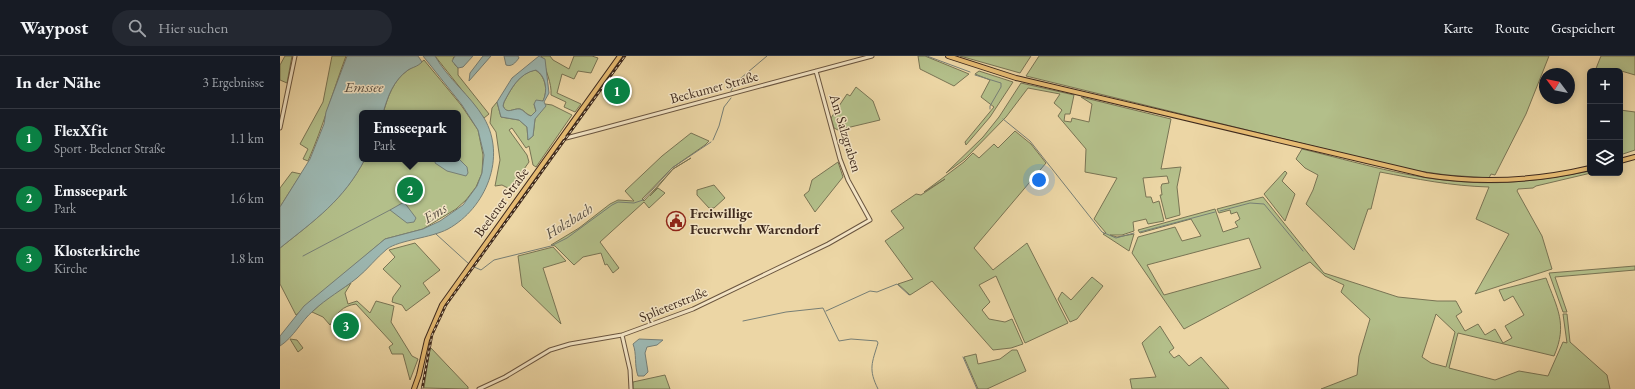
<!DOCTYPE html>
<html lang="de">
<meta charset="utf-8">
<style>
:root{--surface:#171b24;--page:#242831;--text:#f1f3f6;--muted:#9ea1a6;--line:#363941;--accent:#0b8043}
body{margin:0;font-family:"EB Garamond",serif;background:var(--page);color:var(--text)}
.controls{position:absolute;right:12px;top:12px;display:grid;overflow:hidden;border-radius:6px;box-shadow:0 2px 10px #0003}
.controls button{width:36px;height:36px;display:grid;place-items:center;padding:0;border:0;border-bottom:1px solid var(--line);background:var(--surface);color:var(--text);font:20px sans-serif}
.compass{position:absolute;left:1259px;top:12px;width:36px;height:36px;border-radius:50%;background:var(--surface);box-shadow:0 2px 10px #0003;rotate:302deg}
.you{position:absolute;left:759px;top:124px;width:14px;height:14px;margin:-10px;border:3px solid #fff;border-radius:50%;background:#1a73e8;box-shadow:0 0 0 6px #1a73e833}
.badge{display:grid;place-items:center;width:26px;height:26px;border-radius:50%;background:var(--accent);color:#fff;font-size:13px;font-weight:700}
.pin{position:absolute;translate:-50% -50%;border:2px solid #fff;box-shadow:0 1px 4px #0006}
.popup{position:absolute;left:79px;top:54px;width:102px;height:52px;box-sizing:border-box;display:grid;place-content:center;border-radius:6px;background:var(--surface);filter:drop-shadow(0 1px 3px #0005);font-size:13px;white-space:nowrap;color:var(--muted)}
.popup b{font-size:15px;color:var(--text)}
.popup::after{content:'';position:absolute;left:50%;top:100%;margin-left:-8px;border:8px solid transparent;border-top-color:var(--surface)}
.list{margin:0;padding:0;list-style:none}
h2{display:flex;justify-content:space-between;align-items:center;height:52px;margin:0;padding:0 16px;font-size:17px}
h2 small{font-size:13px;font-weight:400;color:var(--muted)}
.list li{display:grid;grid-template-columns:26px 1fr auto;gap:12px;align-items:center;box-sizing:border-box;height:60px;padding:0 16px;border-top:1px solid var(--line)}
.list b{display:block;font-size:15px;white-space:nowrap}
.list p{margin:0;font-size:13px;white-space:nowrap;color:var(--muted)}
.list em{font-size:13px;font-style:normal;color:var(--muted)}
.icon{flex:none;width:22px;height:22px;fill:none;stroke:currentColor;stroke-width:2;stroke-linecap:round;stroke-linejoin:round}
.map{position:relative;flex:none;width:1355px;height:333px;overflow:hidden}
header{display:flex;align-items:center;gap:24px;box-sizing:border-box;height:56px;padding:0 20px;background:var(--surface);border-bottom:1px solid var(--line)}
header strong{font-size:19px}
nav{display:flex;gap:22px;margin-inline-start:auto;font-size:14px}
.search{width:280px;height:36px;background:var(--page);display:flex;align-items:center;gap:10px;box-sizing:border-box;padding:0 14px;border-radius:22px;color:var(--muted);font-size:15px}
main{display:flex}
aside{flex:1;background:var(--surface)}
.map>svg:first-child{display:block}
</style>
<header>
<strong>Waypost</strong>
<div class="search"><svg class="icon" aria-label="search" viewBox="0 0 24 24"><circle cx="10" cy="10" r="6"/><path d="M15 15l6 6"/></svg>Hier suchen</div>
<nav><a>Karte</a><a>Route</a><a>Gespeichert</a></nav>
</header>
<main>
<aside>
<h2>In der Nähe<small>3 Ergebnisse</small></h2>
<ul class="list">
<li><span class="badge">1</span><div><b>FlexXfit</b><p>Sport · Beelener Straße</p></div><em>1.1 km</em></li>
<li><span class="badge">2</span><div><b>Emsseepark</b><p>Park</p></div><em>1.6 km</em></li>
<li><span class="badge">3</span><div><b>Klosterkirche</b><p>Kirche</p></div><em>1.8 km</em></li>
</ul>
</aside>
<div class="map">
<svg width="1355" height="333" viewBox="0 0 1355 333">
<rect width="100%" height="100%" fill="#ecd6a5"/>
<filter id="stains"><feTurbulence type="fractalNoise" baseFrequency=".005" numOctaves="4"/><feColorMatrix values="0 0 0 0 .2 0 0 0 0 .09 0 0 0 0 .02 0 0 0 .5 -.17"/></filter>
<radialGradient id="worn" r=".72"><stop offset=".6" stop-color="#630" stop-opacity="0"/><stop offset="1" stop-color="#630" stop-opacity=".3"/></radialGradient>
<!-- green -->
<path fill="#b3bf8a" stroke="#797454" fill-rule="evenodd" d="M 5,0 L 12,0 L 7,27 L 0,24 L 0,9 Z
M 52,0 L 66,0 C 53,35 43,71 28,105 L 23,103 L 28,93 L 20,88 L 43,46 Z
M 155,0 L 175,0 L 173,2 L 175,9 L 178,12 L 178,19 L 209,58 L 204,62 Z
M 261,0 L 270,0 L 273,4 L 289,13 L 294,0 L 312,0 L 318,2 L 311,17 L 298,15 L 294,23 L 282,18 L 277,37 L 301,48 L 295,56 L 284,51 L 286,46 L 271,39 C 272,26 265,16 264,3 Z
M 343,0 L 344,0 L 287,79 L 287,78 Z
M 638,0 L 645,0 L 689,18 L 674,30 L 640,13 Z
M 680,0 L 751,0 L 740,17 Z
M 759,0 L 1269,0 L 1246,58 L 1215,119 L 1211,118 L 1209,122 L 1167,119 L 1131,114 L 746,20 Z
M 1321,0 L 1355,0 L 1355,19 L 1338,14 L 1315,15 Z
M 144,4 L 181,49 L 198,74 L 203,99 L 202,117 L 196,131 L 186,144 L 176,153 L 143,173 L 105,183 L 16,259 L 0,228 L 0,192 C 35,164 64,143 85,103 L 178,103 L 178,57 L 103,57 C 108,41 113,24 128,14 C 134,10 139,9 144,4 Z
M 255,14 C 266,20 268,35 263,45 L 254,48 L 256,55 L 251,60 C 247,59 244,54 240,53 C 233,52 227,59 223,50 L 224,46 C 231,33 239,17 255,14 Z
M 699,15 L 733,26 L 710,61 L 686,89 L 685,86 L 714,51 L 701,41 L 710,24 L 695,18 Z
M 741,27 L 794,39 L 790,58 L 785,58 L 784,65 L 791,66 L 792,62 L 809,66 L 812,48 L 801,41 L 891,63 L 881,113 L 901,111 L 897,131 L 900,159 L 886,163 L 880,139 L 882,139 L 881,131 L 882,128 L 889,127 L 887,120 L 863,122 L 866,141 L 871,141 L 873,147 L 879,145 L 884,165 L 868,168 L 866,163 L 853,166 L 854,175 L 842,179 L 830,179 L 837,181 L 854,178 L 849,195 L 823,178 L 826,177 L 814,163 L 837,122 L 805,116 L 806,93 L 778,60 L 782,54 L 774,47 L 780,38 L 748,32 L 726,61 L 685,103 L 666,117 L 703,81 L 719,61 Z
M 576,31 L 593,45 L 600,64 L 558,74 L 554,72 L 551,62 L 567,38 L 570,40 Z
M 217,46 L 221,61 L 239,64 L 247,71 L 248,84 L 253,80 L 255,63 L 265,48 L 272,49 L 292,59 L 256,111 L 253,109 L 249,90 L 246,92 L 232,72 L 229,74 L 247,99 L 249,106 L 230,133 L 222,129 L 215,130 L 220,104 L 216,76 L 210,67 L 212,52 Z
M 1340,54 L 1355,56 L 1355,94 L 1340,99 Z
M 735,75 L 751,88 L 766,107 L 694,192 L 713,214 L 747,187 L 788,267 L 745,287 L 716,220 L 699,229 L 710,246 L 702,254 L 709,263 L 725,266 L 732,263 L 743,288 L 731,292 L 713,294 L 652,225 L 630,239 L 618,228 L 633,223 L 605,185 L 624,172 L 611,155 L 636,138 L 641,139 L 665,123 L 644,136 L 684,106 L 693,97 L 699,102 L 714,88 L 718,92 Z
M 411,77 L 429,85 L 425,89 L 392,112 L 362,143 L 364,145 L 393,113 L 411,102 L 393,113 L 370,140 L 378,132 L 385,137 L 369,152 L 364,146 L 320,186 L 339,212 L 333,217 L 327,208 L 325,209 L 321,197 L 303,201 L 294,209 L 275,190 L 271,189 L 299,172 L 330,148 L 338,144 L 354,145 L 345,135 L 382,100 Z
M 1022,93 C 1076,106 1130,123 1186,126 C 1228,129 1269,123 1310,115 L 1311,117 L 1256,130 L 1253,132 L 1238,133 L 1237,135 L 1262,180 L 1272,213 L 1195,238 L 1229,178 L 1196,163 L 1209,131 C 1171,130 1137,123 1100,116 L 1091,153 L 1088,153 L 1074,194 L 1026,148 L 1033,134 L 1038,119 L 1025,112 L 1016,103 Z
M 558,106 L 563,121 L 535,156 L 524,139 L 529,135 L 532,124 Z
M 1005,115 L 1007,117 L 1002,125 L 1015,138 L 1005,165 L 984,138 Z
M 12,116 L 21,118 L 0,151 L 0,132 Z
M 434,129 L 445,142 L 434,152 L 429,152 L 417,139 L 417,134 Z
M 983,141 L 1044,217 L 1118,241 L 1157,245 L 1176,245 L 1182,256 L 1176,260 L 1185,275 L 1198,268 L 1205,279 L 1215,273 L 1223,287 L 1232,282 L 1225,270 L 1244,259 L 1233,240 L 1224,245 L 1219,234 L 1266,222 C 1277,252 1288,268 1274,300 L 1178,277 L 1169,312 L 1215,324 L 1239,315 L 1268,320 L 1283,286 L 1287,287 L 1283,258 L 1287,258 L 1290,286 L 1327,319 L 1330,333 L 1041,333 L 1077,319 L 1079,300 L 1090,263 L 1061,236 L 1064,229 L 1045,220 L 1030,206 L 904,273 L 852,197 L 858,181 L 895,171 L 902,185 L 921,180 L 911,163 L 860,177 L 858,174 L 935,153 L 943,176 L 958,171 L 955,166 L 960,163 L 957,156 L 951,158 L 950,154 L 939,157 L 937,153 ZM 969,182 L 981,212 L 884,239 L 867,209 ZM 1156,258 L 1175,276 L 1166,311 L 1151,307 L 1142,301 Z
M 135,187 L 160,214 L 143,227 L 150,237 L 126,255 L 122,249 L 112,246 L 113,241 L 121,230 L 103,213 L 115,201 L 109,194 Z
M 273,191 L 286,205 L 263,212 L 281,268 L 242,230 L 238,200 Z
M 1355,210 L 1355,214 L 1275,221 L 1287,256 L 1283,256 L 1269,217 Z
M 812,221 L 823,230 L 797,263 L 790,266 L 778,243 L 782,236 L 791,244 Z
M 71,227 L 65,237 L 68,248 L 77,245 L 90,257 L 96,245 L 114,250 L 111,266 L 132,300 L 138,303 L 130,324 L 123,298 L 112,298 L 109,291 L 113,288 L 76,248 C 62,250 57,257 50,269 L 43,261 L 32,256 L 47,242 Z
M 880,270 L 894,292 L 889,296 L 894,302 L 899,299 L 909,310 L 921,301 L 949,333 L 852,333 L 850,323 L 876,321 L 862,287 Z
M 10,283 L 17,284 L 23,292 L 18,296 Z
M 150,291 L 188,331 L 188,333 L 144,332 Z
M 732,294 L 737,294 L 746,315 L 707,333 L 698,333 L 684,301 L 696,298 L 698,308 L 720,303 Z
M 385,319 L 390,333 L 353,333 L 353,326 Z"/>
<!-- water -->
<path fill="#9cb7b1" stroke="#777f76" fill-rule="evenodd" d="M 67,0 L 138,0 L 142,6 C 137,11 133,11 128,14 C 113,25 108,40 103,57 L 82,57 L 82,103 L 85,103 C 64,144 35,164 0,192 L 0,151 L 30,103 L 44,68 L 46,56 Z
M 143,0 L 155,0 C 168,23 190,39 204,62 C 227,101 206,152 168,173 C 151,182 119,184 107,193 C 96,202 88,213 77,222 C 62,234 47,242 33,255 C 21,265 14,281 0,290 L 0,280 L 24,250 L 105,183 L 143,173 L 160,165 L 183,149 L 197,130 L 202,117 L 204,99 L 198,74 L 182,49 Z
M 175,0 L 193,0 L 183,11 L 178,12 L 172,5 Z
M 203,0 L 211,0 L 189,25 L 190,17 Z
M 224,0 L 238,0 L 239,2 C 235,7 232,11 226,9 Z
M 259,0 L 265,3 L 269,37 L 264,46 L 266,50 L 255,63 L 253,80 L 248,84 L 247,71 L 239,64 L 221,61 L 217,46 L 232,22 ZM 256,14 C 266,20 268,35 263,45 L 256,44 L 254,48 L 256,55 L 251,60 C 246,59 244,54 240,53 C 233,52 227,59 223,50 L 224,46 C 231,33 239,17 256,14 Z
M 178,102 L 187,111 L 188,117 L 186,120 L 167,115 L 155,107 L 156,103 Z
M 124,146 L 136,162 L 134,166 L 127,167 L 110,154 Z
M 359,283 L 383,284 L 377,289 L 367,291 L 365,297 L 368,316 L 364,320 L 358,320 C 354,309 357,298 353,288 Z"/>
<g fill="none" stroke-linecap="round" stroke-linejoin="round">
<!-- stream -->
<path stroke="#777f76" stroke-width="1" d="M 647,0 L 690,16
M 695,19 L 721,27 L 721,31 L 710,50 L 710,53
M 451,35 L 455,27 L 487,0
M 723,63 L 750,85 L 822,176 L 836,182 L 854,177
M 433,84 L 439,70 L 444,51 L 451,42
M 940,155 L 970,147 L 984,148 L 1023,195
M 860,176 L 935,156
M 156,178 L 189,208
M 23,200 L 110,154
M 192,210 L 201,214 L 214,204 L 271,190 L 287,182 L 332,149 L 338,146 L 354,147 L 363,144 L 392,112 L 431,86
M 546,255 L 590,235 L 597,236 L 617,228 L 629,239
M 463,265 L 506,256 L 543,252 L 559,285 L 571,283 L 597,285 L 598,287 C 592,307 588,313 598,333
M 683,301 L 697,333"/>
<!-- minor casing -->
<g stroke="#6a553f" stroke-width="5">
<path id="minor" d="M 0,72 L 15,0
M 282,81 L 286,82 L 313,75 L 592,0
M 342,279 L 350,314 L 351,333
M 199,333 L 225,321 L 270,294 L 290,288 L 342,279 L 413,253 L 548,188 L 590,164 L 568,124 L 560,103 L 536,15"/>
</g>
<!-- major casing -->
<g stroke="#3f2a1d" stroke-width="6">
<path id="major" d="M 668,0 L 736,22 L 1146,119 C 1202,128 1255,125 1310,112
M 1340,105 L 1355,101
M 134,333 L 139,319 L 147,284 L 162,249 L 340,0"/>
</g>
<!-- minor -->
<use href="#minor" stroke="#f3e4c4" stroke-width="3"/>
<!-- major -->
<use href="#major" stroke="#e6bb72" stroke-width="4"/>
<!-- rail casing -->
<g stroke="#3f2a1d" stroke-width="2.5">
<path id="rail" d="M 142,333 L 152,279 L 166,249 L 345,0"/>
</g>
<!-- rail -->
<use href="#rail" stroke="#f3e4c4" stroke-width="1" stroke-dasharray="3" stroke-linecap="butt"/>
</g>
<!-- icons -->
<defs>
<g id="civic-ring" transform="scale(1)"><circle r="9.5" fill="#f3e4c4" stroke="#8f2418" stroke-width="1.5"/><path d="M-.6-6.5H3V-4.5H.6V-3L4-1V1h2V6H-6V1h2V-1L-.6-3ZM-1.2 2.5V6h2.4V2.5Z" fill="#8f2418"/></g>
</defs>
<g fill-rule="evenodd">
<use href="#civic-ring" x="396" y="165"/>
</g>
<g text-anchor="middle" stroke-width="3" stroke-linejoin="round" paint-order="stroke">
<!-- street labels -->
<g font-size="14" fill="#3f2a1d" stroke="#f3e4c4">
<text transform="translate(434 31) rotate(-15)" y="5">Beckumer Straße</text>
<text transform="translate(566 77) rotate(73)" y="5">Am Salzgraben</text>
<text transform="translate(221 146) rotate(-54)" y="5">Beelener Straße</text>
<text transform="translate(393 248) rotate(-22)" y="5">Splieterstraße</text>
</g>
<!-- poi labels -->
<g font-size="14" font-weight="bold" fill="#3f2a1d" stroke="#f3e4c4" text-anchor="start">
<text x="410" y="162">Freiwillige<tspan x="410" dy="16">Feuerwehr Warendorf</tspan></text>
</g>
<!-- water labels -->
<g font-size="15" font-style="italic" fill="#564d42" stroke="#f3e4c4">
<text x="84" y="36">Emssee</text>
<text transform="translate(155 157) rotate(-32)" y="5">Ems</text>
<text transform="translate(289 165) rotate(-32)" y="5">Holzbach</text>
</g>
</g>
<rect width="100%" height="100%" filter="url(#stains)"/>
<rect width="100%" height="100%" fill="url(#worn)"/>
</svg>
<div class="controls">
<button>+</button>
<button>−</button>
<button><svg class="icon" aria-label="layers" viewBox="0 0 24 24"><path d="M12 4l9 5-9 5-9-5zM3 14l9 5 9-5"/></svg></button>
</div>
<svg class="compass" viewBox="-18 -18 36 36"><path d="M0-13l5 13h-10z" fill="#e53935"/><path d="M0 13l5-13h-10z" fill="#9ea1a6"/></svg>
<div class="you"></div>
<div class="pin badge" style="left:337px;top:35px">1</div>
<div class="pin badge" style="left:130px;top:134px">2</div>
<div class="popup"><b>Emsseepark</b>Park</div>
<div class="pin badge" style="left:66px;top:270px">3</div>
</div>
</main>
